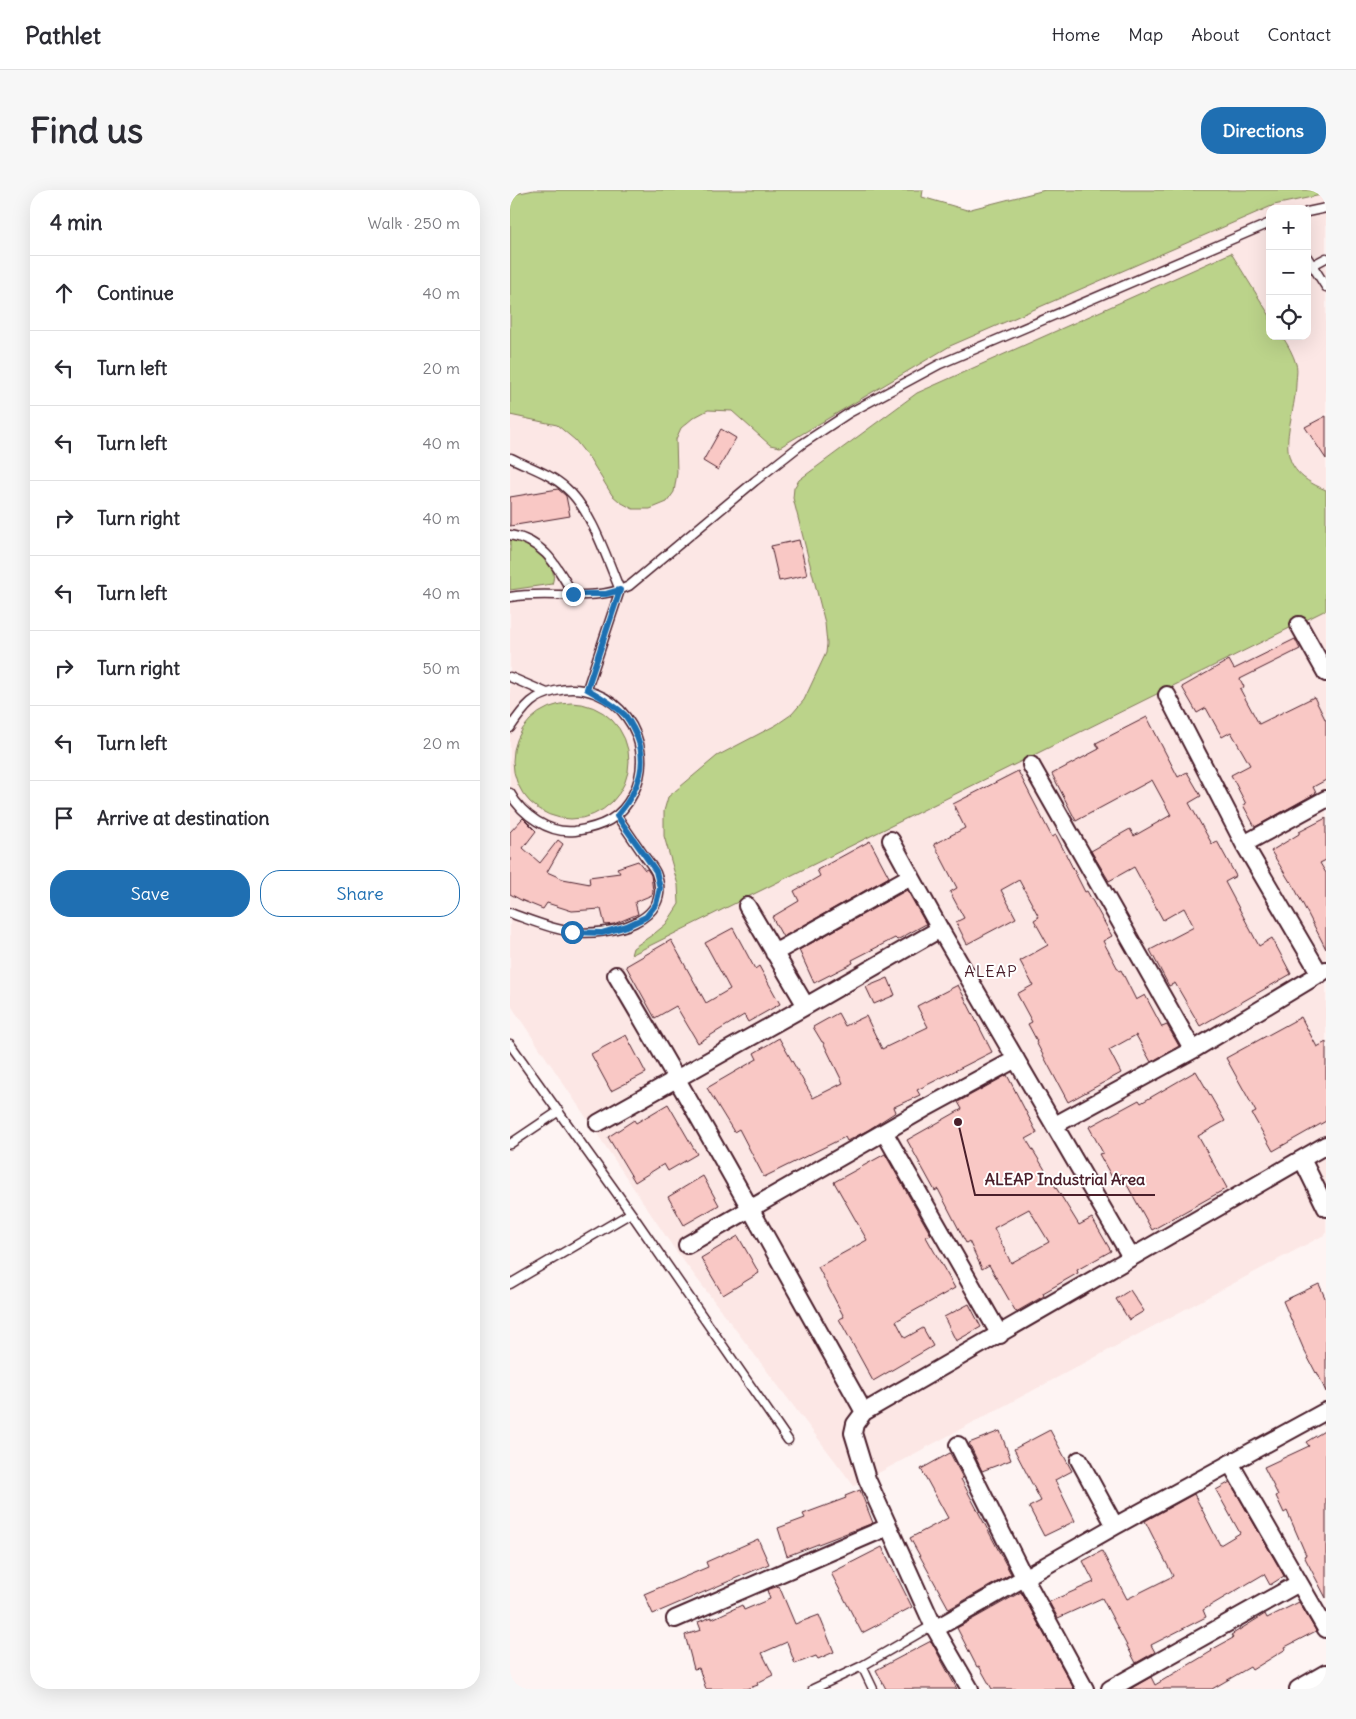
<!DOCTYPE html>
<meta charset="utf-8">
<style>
:root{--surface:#fff;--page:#f7f7f7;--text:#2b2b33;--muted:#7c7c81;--line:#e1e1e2;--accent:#1f6fb2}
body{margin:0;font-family:Delius,sans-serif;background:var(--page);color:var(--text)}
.controls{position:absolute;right:15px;top:15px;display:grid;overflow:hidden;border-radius:10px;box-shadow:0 5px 20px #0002}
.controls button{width:45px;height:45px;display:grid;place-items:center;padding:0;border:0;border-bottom:1px solid var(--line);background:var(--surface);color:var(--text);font:25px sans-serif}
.stop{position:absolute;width:15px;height:15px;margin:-11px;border:4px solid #1f6fb2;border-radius:50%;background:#fff}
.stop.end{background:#1f6fb2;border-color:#fff;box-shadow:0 1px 5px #0008}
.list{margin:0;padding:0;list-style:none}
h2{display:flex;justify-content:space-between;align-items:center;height:65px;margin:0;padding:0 20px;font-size:21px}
h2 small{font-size:16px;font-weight:400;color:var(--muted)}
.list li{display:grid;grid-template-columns:32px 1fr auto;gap:15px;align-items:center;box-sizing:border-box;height:75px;padding:0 20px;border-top:1px solid var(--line)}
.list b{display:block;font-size:19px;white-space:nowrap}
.list em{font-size:16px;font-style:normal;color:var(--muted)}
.actions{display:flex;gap:10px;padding:15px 20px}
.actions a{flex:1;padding:11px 0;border:1px solid var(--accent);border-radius:20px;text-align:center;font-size:18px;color:var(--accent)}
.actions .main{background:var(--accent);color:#fff}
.icon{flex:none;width:28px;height:28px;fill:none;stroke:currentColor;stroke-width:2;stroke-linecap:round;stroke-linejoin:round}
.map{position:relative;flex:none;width:816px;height:1499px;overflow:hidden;border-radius:20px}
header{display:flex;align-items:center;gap:30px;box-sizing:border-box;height:70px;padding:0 25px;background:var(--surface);border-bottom:1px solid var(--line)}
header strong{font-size:24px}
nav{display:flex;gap:28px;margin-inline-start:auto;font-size:18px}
.intro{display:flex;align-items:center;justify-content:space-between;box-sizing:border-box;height:120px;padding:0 30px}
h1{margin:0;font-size:35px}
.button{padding:12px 22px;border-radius:20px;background:var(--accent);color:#fff;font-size:18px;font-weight:700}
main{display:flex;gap:30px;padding:0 30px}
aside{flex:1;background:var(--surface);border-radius:20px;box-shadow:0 5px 20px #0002}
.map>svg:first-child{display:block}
</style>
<header>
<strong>Pathlet</strong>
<nav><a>Home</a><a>Map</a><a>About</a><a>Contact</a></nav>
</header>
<div class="intro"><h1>Find us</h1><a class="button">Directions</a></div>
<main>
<aside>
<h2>4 min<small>Walk · 250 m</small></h2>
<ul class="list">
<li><svg class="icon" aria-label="ahead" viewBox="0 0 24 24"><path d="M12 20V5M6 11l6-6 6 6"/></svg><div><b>Continue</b></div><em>40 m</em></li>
<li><svg class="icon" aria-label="left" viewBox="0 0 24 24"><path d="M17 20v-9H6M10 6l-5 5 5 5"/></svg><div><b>Turn left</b></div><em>20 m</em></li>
<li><svg class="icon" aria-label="left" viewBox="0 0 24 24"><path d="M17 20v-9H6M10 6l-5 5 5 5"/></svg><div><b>Turn left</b></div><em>40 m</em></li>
<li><svg class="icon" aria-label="right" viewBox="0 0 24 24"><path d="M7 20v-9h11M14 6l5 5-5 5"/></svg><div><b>Turn right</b></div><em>40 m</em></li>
<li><svg class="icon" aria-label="left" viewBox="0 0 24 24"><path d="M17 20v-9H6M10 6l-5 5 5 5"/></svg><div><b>Turn left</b></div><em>40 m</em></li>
<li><svg class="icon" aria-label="right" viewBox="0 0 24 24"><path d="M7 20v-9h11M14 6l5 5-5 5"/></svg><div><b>Turn right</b></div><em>50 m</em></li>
<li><svg class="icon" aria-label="left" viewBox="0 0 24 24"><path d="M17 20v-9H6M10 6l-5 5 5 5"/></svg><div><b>Turn left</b></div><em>20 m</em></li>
<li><svg class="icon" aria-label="arrive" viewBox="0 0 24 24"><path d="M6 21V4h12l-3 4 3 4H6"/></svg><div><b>Arrive at destination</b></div></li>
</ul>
<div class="actions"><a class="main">Save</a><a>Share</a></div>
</aside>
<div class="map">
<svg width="816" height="1499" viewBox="0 0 816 1499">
<rect width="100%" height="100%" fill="#fef4f3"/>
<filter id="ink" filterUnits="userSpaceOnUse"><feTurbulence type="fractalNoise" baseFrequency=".02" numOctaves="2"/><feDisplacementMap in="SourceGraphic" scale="10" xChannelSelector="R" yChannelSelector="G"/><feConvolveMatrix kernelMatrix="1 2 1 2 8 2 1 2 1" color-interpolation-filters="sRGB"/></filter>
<g filter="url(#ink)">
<!-- built -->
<path fill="#fce7e5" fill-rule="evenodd" d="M 24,0 L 413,0 L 412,7 L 457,20 L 537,0 L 816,0 L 816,1044 L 344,1296 L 163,1057 L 0,814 L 0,5 ZM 760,19 L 797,19 L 797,146 L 760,146 Z"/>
<!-- green -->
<path fill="#bbd38a" stroke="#82795a" d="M 24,0 L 413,0 L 412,7 L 457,20 L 535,0 L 816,0 L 816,4 L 764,15 L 440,156 L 270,257 L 260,255 L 222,221 L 198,220 L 183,228 L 171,238 L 166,249 L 167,283 L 164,302 L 157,312 L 140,319 L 123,319 L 110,312 L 102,305 L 80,269 L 65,250 L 47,235 L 0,225 L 0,5 Z
M 721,63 L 760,126 L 760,146 L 772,146 C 778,155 783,164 786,174 C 788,180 786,188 786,194 C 784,239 756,276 816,300 L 816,420 L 121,765 L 123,758 L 145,743 L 156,734 L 169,714 L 168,695 L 154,646 L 154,621 L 158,607 L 207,566 L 266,535 L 282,524 L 294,510 L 316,463 L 317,454 L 315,433 L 283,308 L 284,298 L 289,290 L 407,203 Z
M 0,349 C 5,350 11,351 16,353 C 30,360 49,377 42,394 L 0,400 Z
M3 571a58 58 0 1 1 116 0a58 58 0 1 1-116 0Z"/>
<!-- building -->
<path fill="#f9c8c5" stroke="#4a1f2b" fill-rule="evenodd" d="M 816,226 L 816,269 L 795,237 Z
M 211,239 L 226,248 L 208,280 L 193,271 Z
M 48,299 L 56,306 L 60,326 L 0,336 L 0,307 Z
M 289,350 L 297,385 L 269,391 L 261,356 Z
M 785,449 L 790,459 L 730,489 L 734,497 L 730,499 L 749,534 L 804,507 L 816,531 L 816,590 L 803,597 L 806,603 L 745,637 L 733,615 L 736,614 L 721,585 L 740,575 L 721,542 L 712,547 L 696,518 L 687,523 L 672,497 L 719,470 L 724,479 Z
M 637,527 L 668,587 L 677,582 L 691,606 L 679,613 L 702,654 L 707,651 L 726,686 L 715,692 L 749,756 L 762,748 L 781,784 L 690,836 L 665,793 L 659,796 L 640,760 L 684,737 L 674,718 L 653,730 L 624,677 L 599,691 L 581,661 L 620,639 L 624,646 L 661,625 L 642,590 L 566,631 L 542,584 L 589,559 L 586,553 Z
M 508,581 L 542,647 L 546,645 L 575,702 L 577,701 L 602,746 L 593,751 L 609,781 L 611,780 L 626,810 L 635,805 L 652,837 L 657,835 L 669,856 L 641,872 L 626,845 L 599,860 L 611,883 L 558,912 L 526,852 L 527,851 L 518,834 L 522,832 L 507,804 L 523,795 L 510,771 L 538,755 L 524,730 L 529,727 L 509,690 L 491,700 L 506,728 L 457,754 L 446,732 L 454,728 L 440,702 L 447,698 L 424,654 L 455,638 L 443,614 Z
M 13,628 L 26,641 L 13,658 L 30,673 L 48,650 L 53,654 L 37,682 L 53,689 L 80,694 L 79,687 L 110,683 L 107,678 L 128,671 L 135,680 L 137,679 L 141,685 L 143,701 L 142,705 L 125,712 L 128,724 L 104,734 L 95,735 L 91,719 L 62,721 L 37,713 L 33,719 L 11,710 L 0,704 L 0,642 Z
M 816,628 L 816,670 L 810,673 L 816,683 L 816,759 L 781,691 L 780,692 L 761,661 L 789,644 L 789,642 Z
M 360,651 L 379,687 L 273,747 L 262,727 L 289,711 L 284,701 L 310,686 L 307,680 Z
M 397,700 L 416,734 L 387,750 L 385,748 L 342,770 L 343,773 L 304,793 L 289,760 Z
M 223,738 L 245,779 L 249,776 L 270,814 L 238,832 L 234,825 L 188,853 L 166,816 L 145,828 L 116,776 L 161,750 L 196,813 L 220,799 L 195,753 Z
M 378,788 L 385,805 L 364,814 L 356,797 Z
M 448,795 L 482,862 L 407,900 L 410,905 L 384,917 L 386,922 L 358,940 L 337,951 L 335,947 L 254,987 L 229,939 L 224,942 L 197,898 L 247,869 L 244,863 L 269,848 L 303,908 L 333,893 L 313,852 L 312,852 L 303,837 L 328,823 L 335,836 L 356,826 L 372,859 L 418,837 L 407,816 Z
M 791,827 L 807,857 L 816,852 L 816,931 L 763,961 L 742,924 L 746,922 L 716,868 Z
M 116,845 L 136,883 L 101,901 L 81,864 Z
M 686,881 L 715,931 L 688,946 L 717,998 L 642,1040 L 611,984 L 603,989 L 589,964 L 593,963 L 579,937 L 629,910 L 631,913 Z
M 497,885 L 527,943 L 516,949 L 569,1035 L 582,1028 L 601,1061 L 567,1080 L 568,1083 L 533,1103 L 534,1106 L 506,1122 L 479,1075 L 472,1079 L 459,1051 L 456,1053 L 428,999 L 425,1001 L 397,950 L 452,919 L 448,912 ZM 519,1019 L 539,1052 L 501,1073 L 484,1038 Z
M 158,914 L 187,964 L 158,981 L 154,974 L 125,992 L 98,947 L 124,930 L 126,933 Z
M 375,964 L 421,1045 L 416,1047 L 445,1098 L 386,1131 L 395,1148 L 413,1138 L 423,1156 L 363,1191 L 329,1129 L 334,1127 L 308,1077 L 357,1050 L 324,992 Z
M 193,986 L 209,1015 L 174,1035 L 158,1007 Z
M 228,1046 L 249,1083 L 213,1105 L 191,1068 Z
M 809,1094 L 816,1110 L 816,1202 L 807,1182 L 806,1183 L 794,1160 L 773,1111 Z
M 620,1100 L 634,1121 L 619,1130 L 606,1109 Z
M 459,1114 L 471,1137 L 446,1151 L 434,1127 Z
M 540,1240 L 562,1281 L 545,1290 L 565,1331 L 534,1346 L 519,1317 L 531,1311 L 504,1259 Z
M 816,1240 L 816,1408 L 794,1366 L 796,1365 L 777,1321 L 774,1323 L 766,1306 L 768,1305 L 754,1277 L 799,1256 L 796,1252 Z
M 490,1241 L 501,1270 L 472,1281 L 459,1253 Z
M 440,1263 L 453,1288 L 451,1289 L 501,1384 L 439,1419 L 400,1348 L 438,1328 L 411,1279 Z
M 720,1292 L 774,1386 L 760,1395 L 754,1384 L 693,1420 L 696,1427 L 641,1455 L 645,1462 L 626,1473 L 592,1408 L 548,1428 L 539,1412 L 584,1392 L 573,1371 L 592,1361 L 617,1409 L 663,1386 L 635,1331 L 684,1304 L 710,1355 L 730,1343 L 706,1300 Z
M 350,1300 L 363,1333 L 277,1366 L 268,1338 L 295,1328 L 293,1324 L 336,1308 L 335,1306 Z
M 248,1349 L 259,1374 L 143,1424 L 134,1404 L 198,1377 L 196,1372 Z
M 372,1357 L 402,1417 L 352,1443 L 321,1383 Z
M 269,1396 L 285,1434 L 309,1425 L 324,1462 L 308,1469 L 306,1466 L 285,1474 L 277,1452 L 252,1463 L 263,1485 L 247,1493 L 248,1495 L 236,1499 L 196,1499 L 189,1478 L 184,1479 L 175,1445 L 191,1440 L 188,1432 L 202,1427 L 202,1429 L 232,1415 L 234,1420 L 260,1409 L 257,1400 Z
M 511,1402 L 564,1499 L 482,1499 L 469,1476 L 467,1477 L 447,1438 Z
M 789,1412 L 806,1441 L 775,1457 L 776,1459 L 742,1480 L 740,1477 L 702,1499 L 620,1499 L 641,1487 L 645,1495 L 702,1461 L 701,1460 L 723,1448 L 721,1445 L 755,1424 L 757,1428 Z
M 421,1451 L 447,1499 L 376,1499 L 366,1480 Z"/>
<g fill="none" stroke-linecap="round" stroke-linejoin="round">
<!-- lane casing -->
<g stroke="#4a1f2b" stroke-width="11">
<path id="lane" d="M 797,22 L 816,18
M 797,67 L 816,97
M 803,75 L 816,68
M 1,268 C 19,277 41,284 56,298 C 81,319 97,369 110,400 L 77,499
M 0,345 C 35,351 47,377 63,404
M 0,407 C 39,400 83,413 119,396 L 245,291 L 292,254 L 339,223 L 430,174 L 760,33
M 0,487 L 37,503
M 0,538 C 6,529 13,519 21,512 C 28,506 37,503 45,501 C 105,487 150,551 123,604 C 111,629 91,637 65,641 C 39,644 12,625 0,603
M 0,723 C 20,730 41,739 62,742 C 98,746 165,733 146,683 C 143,676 137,670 133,664 C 124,651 116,639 107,626
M 0,854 L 121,1023 L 0,1094
M 0,954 L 49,921
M 121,1023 L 278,1250
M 352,1476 L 363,1499
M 303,1499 L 352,1476 L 423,1435"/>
</g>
<!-- street casing -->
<g stroke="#4a1f2b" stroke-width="20">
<path id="street" d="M 789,435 L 816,483
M 657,505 L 734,654 L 810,784
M 521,575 L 683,860
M 381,650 L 430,739 L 621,1067
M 734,654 L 816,609
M 237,716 L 296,816
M 264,763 L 401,686
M 106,785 C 192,929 272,1076 354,1222
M 88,933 L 296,816 L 430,739
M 545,935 L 683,860 L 816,780
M 374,942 L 490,1145
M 792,969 L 816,1018
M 177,1055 L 414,919 L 506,869
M 448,1255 L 514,1387 L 575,1499
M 569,1270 L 605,1336
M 720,1273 L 816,1439
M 165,1429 L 378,1337
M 425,1439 L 605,1336 L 816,1221
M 460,1499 L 423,1435 L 357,1289 L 343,1243 L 345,1234 L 354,1222 C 509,1134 662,1043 816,955
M 600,1499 L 789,1393
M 788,1499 L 816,1483"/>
</g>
<!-- lane -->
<use href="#lane" stroke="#fff" stroke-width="8"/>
<!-- street -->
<use href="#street" stroke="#fff" stroke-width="16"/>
</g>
</g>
<g fill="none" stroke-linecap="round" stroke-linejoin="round" filter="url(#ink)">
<!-- route -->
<path stroke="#1f6fb2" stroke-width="6" d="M 62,742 L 92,743 L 117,736 L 136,727 L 146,714 L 150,698 L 146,681 L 107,626 C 129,600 141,571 123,538 C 121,534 118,529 115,525 C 103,514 91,507 77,499 L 110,400 L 96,404 L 63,404"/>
</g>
<g text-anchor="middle" stroke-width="4" stroke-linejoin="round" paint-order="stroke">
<!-- neighbourhood labels -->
<g font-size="16" letter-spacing="1" fill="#4a1f2b" stroke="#fff">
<text x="481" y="787">ALEAP</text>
</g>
</g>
<!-- callouts -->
<path fill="none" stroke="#4a1f2b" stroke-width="2" d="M448 932L465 1005H645"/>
<circle fill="#4a1f2b" stroke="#fff" stroke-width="2" cx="448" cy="932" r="5"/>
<g font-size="16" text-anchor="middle" font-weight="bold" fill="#4a1f2b" stroke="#fff" stroke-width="4" stroke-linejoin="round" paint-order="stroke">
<text x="555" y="995">ALEAP Industrial Area</text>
</g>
</svg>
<div class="controls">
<button>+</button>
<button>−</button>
<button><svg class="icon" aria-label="locate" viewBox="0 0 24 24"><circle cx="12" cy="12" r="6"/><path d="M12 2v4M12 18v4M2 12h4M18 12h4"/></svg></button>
</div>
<div class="stop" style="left:62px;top:742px"></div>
<div class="stop end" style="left:63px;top:404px"></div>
</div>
</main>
